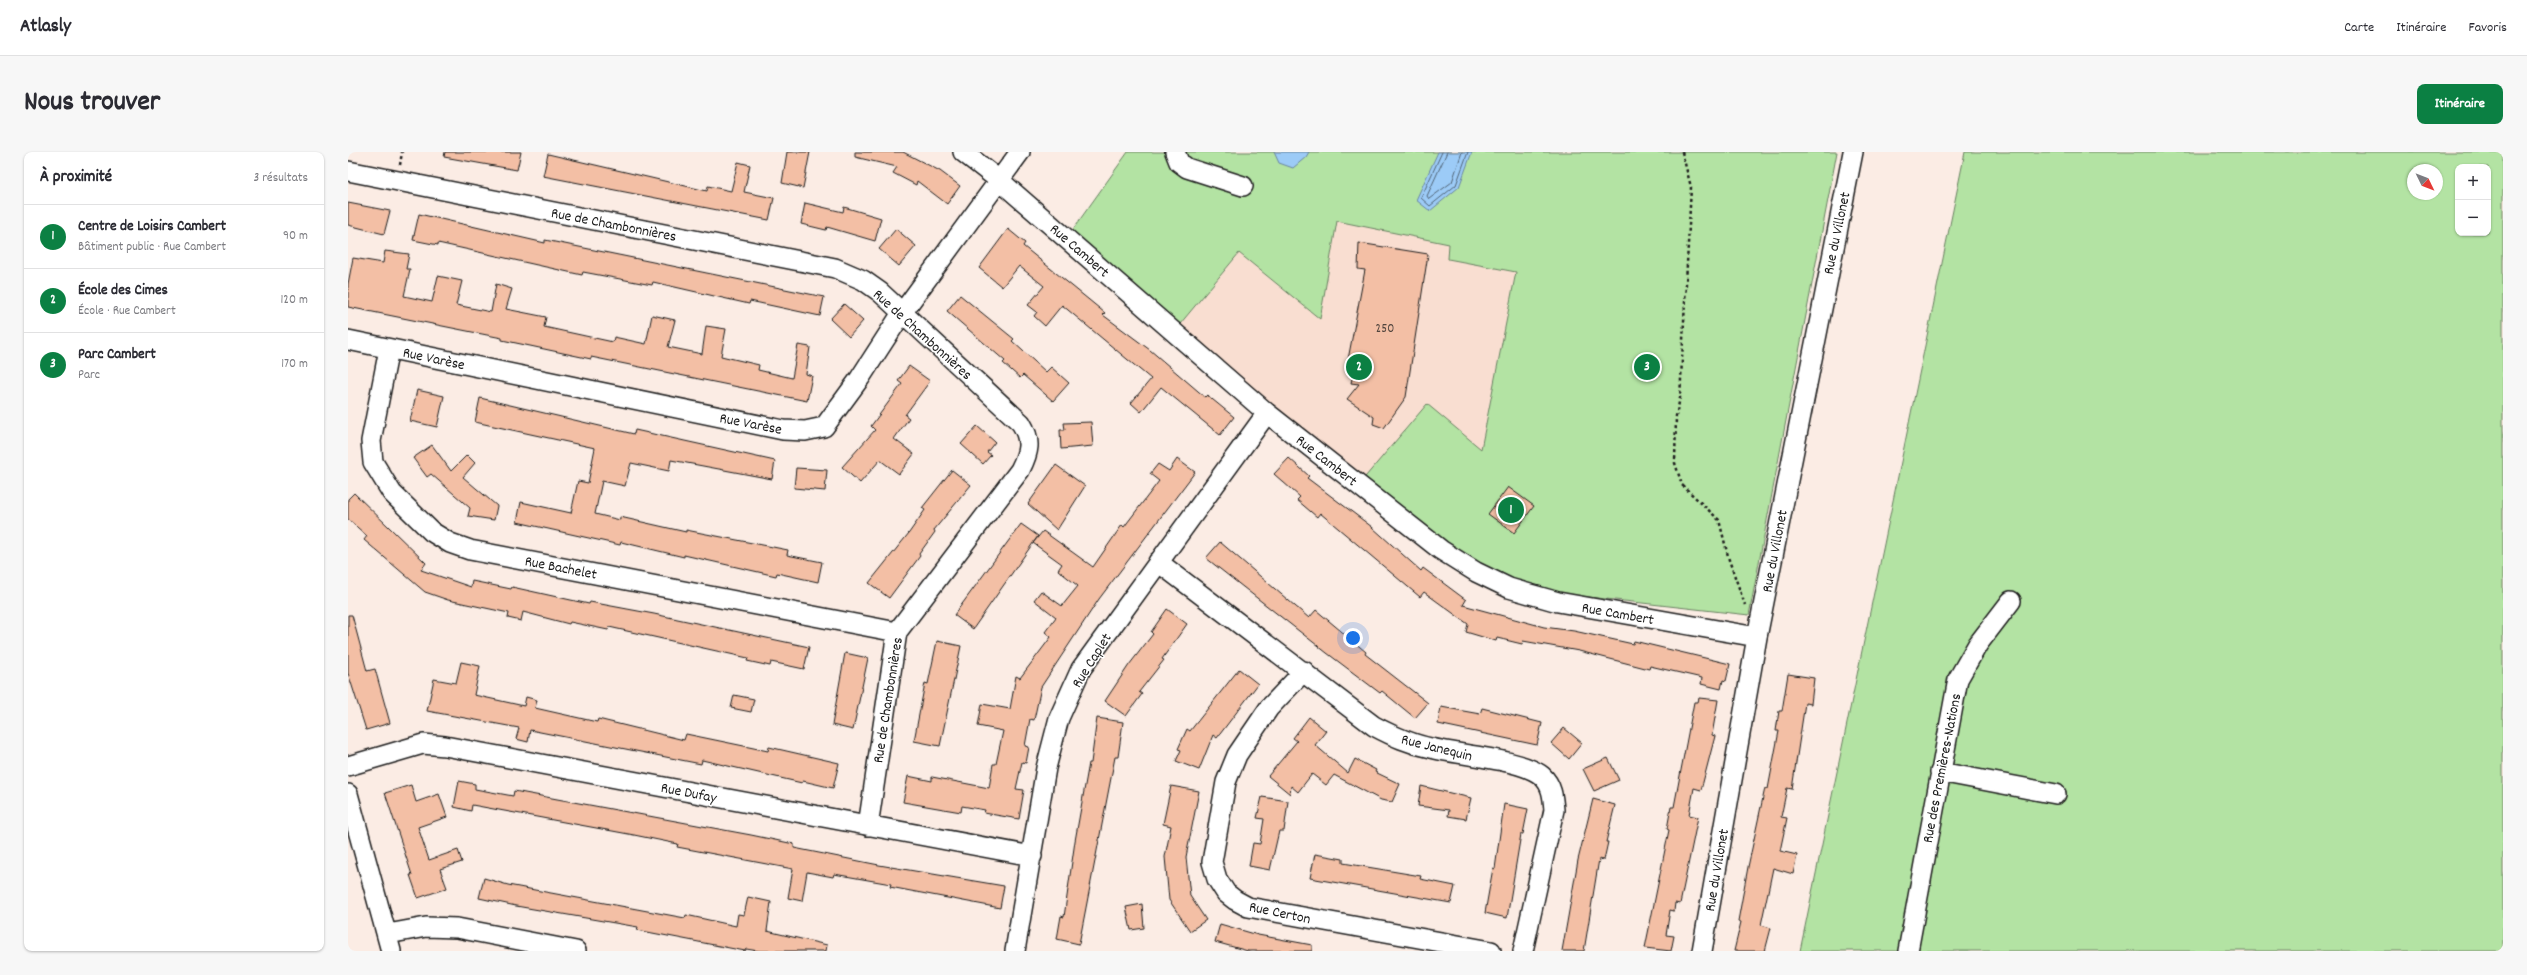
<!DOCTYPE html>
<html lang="fr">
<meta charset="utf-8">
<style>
:root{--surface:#fff;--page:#f7f7f7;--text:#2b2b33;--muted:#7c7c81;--line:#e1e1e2;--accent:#0b8043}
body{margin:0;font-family:Dekko,sans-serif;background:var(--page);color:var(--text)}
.controls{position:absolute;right:12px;top:12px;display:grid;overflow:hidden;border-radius:8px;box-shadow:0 1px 3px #0004}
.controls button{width:36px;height:36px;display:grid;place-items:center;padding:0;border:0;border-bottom:1px solid var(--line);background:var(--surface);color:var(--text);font:20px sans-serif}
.compass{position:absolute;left:2059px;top:12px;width:36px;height:36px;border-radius:50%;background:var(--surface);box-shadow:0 1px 3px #0004;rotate:133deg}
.you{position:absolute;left:1005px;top:486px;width:14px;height:14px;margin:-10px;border:3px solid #fff;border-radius:50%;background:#1a73e8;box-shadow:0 0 0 6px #1a73e833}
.badge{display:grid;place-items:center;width:26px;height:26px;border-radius:50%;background:var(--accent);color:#fff;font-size:13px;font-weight:700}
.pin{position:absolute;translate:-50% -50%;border:2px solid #fff;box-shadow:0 1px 4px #0006}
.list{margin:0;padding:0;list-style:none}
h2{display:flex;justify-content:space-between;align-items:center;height:52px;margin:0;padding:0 16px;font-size:17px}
h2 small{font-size:13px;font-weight:400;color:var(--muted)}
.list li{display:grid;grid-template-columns:26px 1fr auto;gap:12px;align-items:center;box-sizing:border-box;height:64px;padding:0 16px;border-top:1px solid var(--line)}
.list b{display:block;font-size:15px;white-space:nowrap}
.list p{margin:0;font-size:13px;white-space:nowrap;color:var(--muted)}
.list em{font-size:13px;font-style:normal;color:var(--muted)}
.map{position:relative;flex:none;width:2155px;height:799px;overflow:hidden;border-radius:8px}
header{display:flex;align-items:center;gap:24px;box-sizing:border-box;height:56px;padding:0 20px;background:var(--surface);border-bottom:1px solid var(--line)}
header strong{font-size:19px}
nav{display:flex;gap:22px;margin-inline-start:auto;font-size:14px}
.intro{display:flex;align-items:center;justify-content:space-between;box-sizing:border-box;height:96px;padding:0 24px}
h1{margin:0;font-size:28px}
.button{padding:10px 18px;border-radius:8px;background:var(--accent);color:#fff;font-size:14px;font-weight:700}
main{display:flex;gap:24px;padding:0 24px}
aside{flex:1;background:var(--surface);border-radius:8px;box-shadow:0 1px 3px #0004}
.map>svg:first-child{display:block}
</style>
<header>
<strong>Atlasly</strong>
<nav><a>Carte</a><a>Itinéraire</a><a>Favoris</a></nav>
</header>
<div class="intro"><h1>Nous trouver</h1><a class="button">Itinéraire</a></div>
<main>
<aside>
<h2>À proximité<small>3 résultats</small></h2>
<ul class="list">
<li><span class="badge">1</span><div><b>Centre de Loisirs Cambert</b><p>Bâtiment public · Rue Cambert</p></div><em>90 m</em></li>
<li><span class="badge">2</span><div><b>École des Cimes</b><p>École · Rue Cambert</p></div><em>120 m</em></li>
<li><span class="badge">3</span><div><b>Parc Cambert</b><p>Parc</p></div><em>170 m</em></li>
</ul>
</aside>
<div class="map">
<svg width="2155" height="799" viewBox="0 0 2155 799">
<rect width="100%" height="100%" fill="#fbece4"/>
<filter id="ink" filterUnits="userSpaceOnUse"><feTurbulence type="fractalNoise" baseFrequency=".025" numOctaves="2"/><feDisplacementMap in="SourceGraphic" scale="8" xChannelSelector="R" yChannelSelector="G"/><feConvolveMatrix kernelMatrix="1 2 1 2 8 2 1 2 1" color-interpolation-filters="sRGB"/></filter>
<g filter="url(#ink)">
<!-- built -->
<path fill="#f9ded1" d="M 989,69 L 1101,92 L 1100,107 L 1168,120 L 1133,297 L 1012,331 L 827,178 L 891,101 L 972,167 Z"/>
<!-- green -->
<path fill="#b3e3a3" stroke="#688060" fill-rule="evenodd" d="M 780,0 L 1489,0 L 1401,463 L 1187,439 L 1136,422 L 1012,331 L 1079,252 L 1133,297 L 1168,120 L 1100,107 L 1101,92 L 989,69 L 972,167 L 891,101 L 827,178 L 718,87 Z
M 1617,0 L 2155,0 L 2155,799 L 1452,799 ZM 2110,15 L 2140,15 L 2140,81 L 2110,81 ZM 2065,18 L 2089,18 L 2089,42 L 2065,42 Z"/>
<!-- water -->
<path fill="#9ccbf7" stroke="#69859f" d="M 926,0 L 961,0 L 958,5 L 945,16 L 931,11 Z
M 1090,0 L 1124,0 L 1111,35 L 1082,59 L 1068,48 Z"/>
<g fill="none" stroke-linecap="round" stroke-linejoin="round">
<!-- shore -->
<path stroke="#4f6274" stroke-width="1" d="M 1094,0 L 1073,46 L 1082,54 L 1108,33 L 1120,0
M 1099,0 L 1079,44 L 1081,47 L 1104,30 L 1114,0"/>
</g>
<!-- building -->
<path fill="#f3bfa5" stroke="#1c1c1c" d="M 97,0 L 173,0 L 169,18 L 96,5 Z
M 439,0 L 462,0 L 455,36 L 434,31 Z
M 507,0 L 555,0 L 592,19 L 612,34 L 599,52 L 569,29 L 568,33 L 545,21 L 549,15 L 507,5 Z
M 200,2 L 359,39 L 360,34 L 383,39 L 390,10 L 402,13 L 396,40 L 426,46 L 421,68 L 195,24 Z
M 0,51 L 42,59 L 36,82 L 0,73 Z
M 457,51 L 495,60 L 496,55 L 533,66 L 527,89 L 479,75 L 478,78 L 453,72 Z
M 71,62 L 197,91 L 197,88 L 476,145 L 472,164 L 402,149 L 401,152 L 305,130 L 304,133 L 235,120 L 234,123 L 90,91 L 90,93 L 65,88 Z
M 548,77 L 568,94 L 551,114 L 531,97 Z
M 660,77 L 677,91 L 675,94 L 757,161 L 755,163 L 802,198 L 857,245 L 859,243 L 886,265 L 872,283 L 813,235 L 793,260 L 783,251 L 803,227 L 714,153 L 697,174 L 686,164 L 689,160 L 680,153 L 696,134 L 671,114 L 654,135 L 631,116 Z
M 1011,91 L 1080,102 L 1058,245 L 1036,276 L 1025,272 L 1026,265 L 999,247 L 1011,232 L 1003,231 L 1007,215 L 999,213 L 1017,118 L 1010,117 Z
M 37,99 L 61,102 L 58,117 L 62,117 L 56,144 L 84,150 L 90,124 L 114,129 L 108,153 L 143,160 L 148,132 L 164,137 L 158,157 L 198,165 L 196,175 L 265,190 L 266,185 L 298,192 L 304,163 L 327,168 L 320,195 L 354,202 L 358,174 L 378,177 L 373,204 L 411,213 L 410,218 L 444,226 L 450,193 L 462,195 L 458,222 L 464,224 L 459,249 L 243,205 L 243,207 L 154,188 L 154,186 L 0,155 L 0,132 L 5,106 L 35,111 Z
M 612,143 L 666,187 L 664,189 L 698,220 L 703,215 L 721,231 L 705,249 L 675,223 L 672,226 L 655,211 L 657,209 L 599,159 Z
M 496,152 L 515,169 L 501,185 L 482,167 Z
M 561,214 L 582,229 L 557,263 L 561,266 L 546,287 L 566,302 L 551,322 L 532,308 L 512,331 L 494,315 L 527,278 L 523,274 L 554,232 L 550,229 Z
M 69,238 L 96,244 L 89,275 L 62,269 Z
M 132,246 L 286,282 L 287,278 L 427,309 L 424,327 L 323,308 L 321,319 L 283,311 L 277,334 L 254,329 L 247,362 L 272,368 L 272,365 L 338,380 L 338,378 L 440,398 L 439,403 L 474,410 L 470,430 L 429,421 L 428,424 L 336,403 L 336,405 L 273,390 L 272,393 L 169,370 L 173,350 L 223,361 L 230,329 L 240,331 L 247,296 L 127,270 Z
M 743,270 L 745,294 L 713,297 L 712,278 L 717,278 L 716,271 Z
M 629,274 L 647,290 L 639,300 L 643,303 L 635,312 L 613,292 Z
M 84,293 L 103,319 L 119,303 L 127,311 L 115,325 L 149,354 L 146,368 L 120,364 L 122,356 L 83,322 L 79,325 L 65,306 Z
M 941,306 L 961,324 L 959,326 L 1024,375 L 1073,419 L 1075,416 L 1118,448 L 1115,453 L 1196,475 L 1226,479 L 1285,492 L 1286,489 L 1382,512 L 1378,529 L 1375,528 L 1373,537 L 1353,532 L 1354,526 L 1302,514 L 1301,517 L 1231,499 L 1175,489 L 1174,492 L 1149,486 L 1148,489 L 1118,480 L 1120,472 L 1076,440 L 1072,445 L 972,361 L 969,365 L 949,348 L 952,345 L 926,322 Z
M 829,307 L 847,320 L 751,447 L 693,535 L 686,568 L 682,567 L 677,594 L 681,595 L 678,611 L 674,610 L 668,637 L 676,638 L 671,667 L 636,661 L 637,658 L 614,654 L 613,660 L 555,650 L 560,624 L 584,629 L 584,625 L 641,636 L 645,612 L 648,612 L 655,579 L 630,574 L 634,552 L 662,557 L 668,524 L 672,526 L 703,485 L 697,480 L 708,465 L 686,448 L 693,439 L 714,454 L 730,434 L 710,418 L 714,412 L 685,391 L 695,379 L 745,415 L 774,373 L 776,375 L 811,329 L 802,322 L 810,312 L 821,319 Z
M 708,313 L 737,334 L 709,378 L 680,352 Z
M 448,316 L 479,318 L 477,339 L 446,336 Z
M 604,318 L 623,333 L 586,378 L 587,380 L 571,402 L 572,404 L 541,446 L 521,431 L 561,381 L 577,358 L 574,356 Z
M 1160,335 L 1186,354 L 1166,381 L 1140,362 Z
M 6,341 L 78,411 L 73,418 L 123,435 L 124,429 L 163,437 L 164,435 L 241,452 L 242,450 L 306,462 L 461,495 L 456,517 L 423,510 L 422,514 L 399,509 L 400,506 L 261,475 L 260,478 L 222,470 L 221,472 L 175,460 L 173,469 L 160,466 L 161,461 L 100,448 L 77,440 L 16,388 L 19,384 L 0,367 L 0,347 Z
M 673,372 L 690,384 L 625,477 L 606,463 Z
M 872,390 L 961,466 L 968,458 L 1018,500 L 1017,502 L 1080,551 L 1067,566 L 1034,539 L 1032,541 L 979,501 L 858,406 Z
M 819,457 L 839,472 L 814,507 L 816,508 L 791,540 L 794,542 L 778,564 L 757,549 L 781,513 L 805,482 L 803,480 Z
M 0,463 L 4,463 L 19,519 L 27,517 L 42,571 L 18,578 L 0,521 Z
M 589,489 L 613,494 L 592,594 L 566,589 L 577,531 L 580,532 Z
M 497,501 L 520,506 L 505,578 L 484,573 Z
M 113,510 L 132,514 L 126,543 L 176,554 L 178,545 L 189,548 L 187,556 L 249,570 L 250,567 L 336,588 L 338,582 L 420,599 L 421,595 L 491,611 L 485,636 L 455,629 L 454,631 L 354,608 L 353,612 L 182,578 L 180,590 L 168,587 L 171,576 L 79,559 L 86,527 L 108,531 Z
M 891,517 L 910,532 L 869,586 L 865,583 L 851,618 L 828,609 L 833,598 L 830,597 L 839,577 L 842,579 Z
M 1440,522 L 1466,526 L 1463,552 L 1457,551 L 1444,637 L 1439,636 L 1433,665 L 1439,666 L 1432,699 L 1449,703 L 1445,722 L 1425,716 L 1413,773 L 1423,776 L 1417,799 L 1386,799 L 1393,770 L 1390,769 L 1400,715 L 1417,636 L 1420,637 L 1431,579 L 1428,579 L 1431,559 L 1434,559 Z
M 386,543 L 406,547 L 403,560 L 383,556 Z
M 1351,546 L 1370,548 L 1364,583 L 1367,584 L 1353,638 L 1346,636 L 1341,663 L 1350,665 L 1332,752 L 1327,751 L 1326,759 L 1322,758 L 1318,783 L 1326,784 L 1323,799 L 1297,796 L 1321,678 L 1319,677 L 1323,655 L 1326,655 L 1346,550 L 1350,550 Z
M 1093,555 L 1132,562 L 1134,556 L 1194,571 L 1189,593 L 1090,572 Z
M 961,565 L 978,579 L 967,593 L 1000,621 L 1007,607 L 1028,618 L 1027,620 L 1052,632 L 1044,650 L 1033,648 L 986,623 L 978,633 L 964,622 L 950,640 L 943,634 L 942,642 L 920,624 L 949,589 L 945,586 Z
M 749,566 L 775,570 L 770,605 L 767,605 L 731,792 L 709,787 L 713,764 L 716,765 L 727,689 L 741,611 L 743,611 Z
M 1216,576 L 1234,591 L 1221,607 L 1203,591 Z
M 1260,606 L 1271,628 L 1246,639 L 1235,617 Z
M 111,629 L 127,632 L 127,637 L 165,644 L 166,639 L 193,644 L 403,683 L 446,692 L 446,696 L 531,713 L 656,734 L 652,756 L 542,735 L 543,732 L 486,722 L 485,725 L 459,720 L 454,749 L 440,746 L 445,717 L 329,695 L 330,692 L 286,683 L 124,653 L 123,659 L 106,655 Z
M 63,633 L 68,650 L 91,642 L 99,665 L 70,675 L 81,708 L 110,698 L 114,710 L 92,717 L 99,736 L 70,746 L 62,723 L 64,723 L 37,641 Z
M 823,634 L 851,639 L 838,705 L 842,744 L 858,768 L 842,779 L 821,748 L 817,705 L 823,674 L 815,672 Z
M 1073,634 L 1123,646 L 1118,667 L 1100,664 L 1101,658 L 1070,654 Z
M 914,645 L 940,649 L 936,679 L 931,679 L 922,718 L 901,714 L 905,691 L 912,692 L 916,667 L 909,666 Z
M 1245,647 L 1267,653 L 1258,690 L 1260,690 L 1256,708 L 1251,707 L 1236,799 L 1214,799 L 1230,708 Z
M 1156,652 L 1180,657 L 1175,682 L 1173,682 L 1159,766 L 1137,761 L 1145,716 L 1147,717 Z
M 967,702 L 995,707 L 995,711 L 1073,724 L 1072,727 L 1107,734 L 1103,751 L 962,726 Z
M 136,726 L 160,733 L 337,766 L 338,763 L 388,774 L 390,762 L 396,763 L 400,745 L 423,750 L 419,779 L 479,793 L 478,799 L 411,799 L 398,797 L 397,799 L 289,778 L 290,775 L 168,754 L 131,746 Z
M 794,752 L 796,776 L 783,778 L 778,755 Z
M 872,772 L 910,783 L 964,793 L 964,799 L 900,799 L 867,790 Z"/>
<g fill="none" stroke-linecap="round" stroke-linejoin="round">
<!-- minor casing -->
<g stroke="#1c1c1c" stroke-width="22">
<path id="minor" d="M 615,0 L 651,28 L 919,261 L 1093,398 L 1128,420 L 1161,436 L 1210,450 L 1409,485
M 827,0 L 831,10 L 839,16 L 895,34
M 0,19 L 487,116 L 515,128 L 532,140 L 673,271 C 684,289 681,300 672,318 L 549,480 L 520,674
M 0,188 L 435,278 L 457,279 L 476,275 L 512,226 L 554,161 L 672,0
M 41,197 L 23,289 L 25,310 L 44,341 L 84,380 L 102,391 L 122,398 L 549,480
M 810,410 L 1026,574 C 1045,584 1062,592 1083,596 C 1110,603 1174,607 1194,624 C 1204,633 1205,645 1206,658 L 1175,799
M 956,519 L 921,556 L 889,603 L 878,630 L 864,710 L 869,727 L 878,741 L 887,748 L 900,755 L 1143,799
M 0,614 L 75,592 L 97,594 L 684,704
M 1592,620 L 1708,642
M 0,642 L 43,799
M 40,782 L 78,775 L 109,776 L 228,799
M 667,799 L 698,616 L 711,566 L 733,517 L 919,261
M 1354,799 L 1409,485 L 1505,0
M 1560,799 L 1610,527 L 1630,492 L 1663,449"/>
</g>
<!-- path -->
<path stroke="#1c1c1c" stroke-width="2.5" stroke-dasharray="3 3" stroke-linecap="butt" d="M 1334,0 L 1343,35 L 1332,246 L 1328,264 L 1327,311 L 1334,333 L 1371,368 L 1381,408 L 1397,453
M 52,13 L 54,0"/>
<!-- minor -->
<use href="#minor" stroke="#fff" stroke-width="19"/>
</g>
</g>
<g text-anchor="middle" stroke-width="3" stroke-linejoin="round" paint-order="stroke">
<!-- number labels -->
<g font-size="13" fill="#52453e">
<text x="1037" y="180">250</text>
</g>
<!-- street labels -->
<g font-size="15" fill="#1c1c1c" stroke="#fff">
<text transform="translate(266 72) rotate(11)" y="5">Rue de Chambonnières</text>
<text transform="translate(1488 81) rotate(-78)" y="5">Rue du Villonet</text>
<text transform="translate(732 98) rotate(41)" y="5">Rue Cambert</text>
<text transform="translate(575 182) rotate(42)" y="5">Rue de Chambonnières</text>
<text transform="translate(86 206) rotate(12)" y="5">Rue Varèse</text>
<text transform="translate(403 271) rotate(11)" y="5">Rue Varèse</text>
<text transform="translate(979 308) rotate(38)" y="5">Rue Cambert</text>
<text transform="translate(1426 399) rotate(-79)" y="5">Rue du Villonet</text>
<text transform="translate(213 415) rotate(11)" y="5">Rue Bachelet</text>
<text transform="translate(1270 461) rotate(10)" y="5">Rue Cambert</text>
<text transform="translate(743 508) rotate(-58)" y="5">Rue Caplet</text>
<text transform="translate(539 548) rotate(-81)" y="5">Rue de Chambonnières</text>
<text transform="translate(1089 595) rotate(14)" y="5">Rue Janequin</text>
<text transform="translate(1593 616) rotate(-79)" y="5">Rue des Premières-Nations</text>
<text transform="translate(341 640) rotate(11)" y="5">Rue Dufay</text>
<text transform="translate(1368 718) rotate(-80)" y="5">Rue du Villonet</text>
<text transform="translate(932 760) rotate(12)" y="5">Rue Certon</text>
</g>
</g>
</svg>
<div class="controls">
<button>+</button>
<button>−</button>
</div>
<svg class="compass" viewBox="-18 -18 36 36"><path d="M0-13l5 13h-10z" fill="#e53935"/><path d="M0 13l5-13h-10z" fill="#7c7c81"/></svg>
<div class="you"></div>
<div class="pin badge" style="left:1163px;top:358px">1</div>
<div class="pin badge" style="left:1011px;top:215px">2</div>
<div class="pin badge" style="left:1299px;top:215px">3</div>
</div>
</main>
